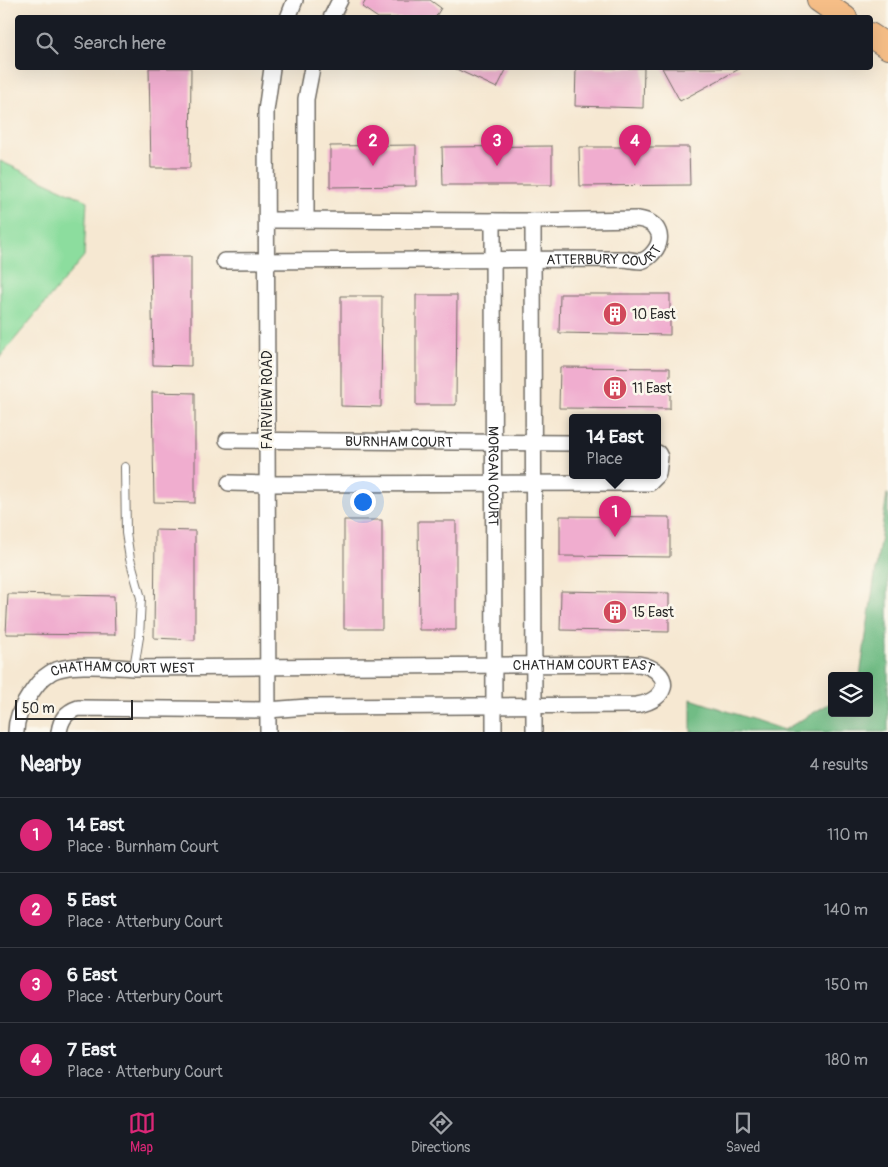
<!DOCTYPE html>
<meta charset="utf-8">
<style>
:root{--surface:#171b24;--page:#20242c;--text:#f1f3f6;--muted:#9ea1a6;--line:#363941;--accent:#db2777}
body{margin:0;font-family:Pangolin,sans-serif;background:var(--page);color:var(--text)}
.controls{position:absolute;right:15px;bottom:15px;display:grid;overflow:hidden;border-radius:5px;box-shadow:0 5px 20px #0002}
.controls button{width:45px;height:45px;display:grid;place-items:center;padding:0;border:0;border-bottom:1px solid var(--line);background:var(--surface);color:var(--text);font:25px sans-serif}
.scale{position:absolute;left:15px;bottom:12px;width:118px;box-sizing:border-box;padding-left:5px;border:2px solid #2b2b2b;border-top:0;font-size:14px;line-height:18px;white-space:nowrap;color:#2b2b2b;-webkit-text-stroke:4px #fbf7ec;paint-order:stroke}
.you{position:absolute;left:362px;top:501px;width:18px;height:18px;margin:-12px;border:4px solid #fff;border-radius:50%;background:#1a73e8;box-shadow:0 0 0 8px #1a73e833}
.badge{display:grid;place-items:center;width:32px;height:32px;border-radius:50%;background:var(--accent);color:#fff;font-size:16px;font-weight:700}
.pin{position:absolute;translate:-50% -41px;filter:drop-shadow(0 1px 2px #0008)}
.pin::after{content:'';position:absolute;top:26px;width:18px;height:15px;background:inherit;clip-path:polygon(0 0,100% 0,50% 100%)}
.popup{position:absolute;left:569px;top:414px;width:92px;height:65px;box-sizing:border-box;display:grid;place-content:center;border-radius:5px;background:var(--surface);filter:drop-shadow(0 1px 4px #0005);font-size:16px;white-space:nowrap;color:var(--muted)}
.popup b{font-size:19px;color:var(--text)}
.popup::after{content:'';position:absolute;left:50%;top:100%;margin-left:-10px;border:10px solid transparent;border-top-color:var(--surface)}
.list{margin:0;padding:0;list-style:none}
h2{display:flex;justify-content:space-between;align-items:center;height:65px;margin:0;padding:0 20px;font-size:21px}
h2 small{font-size:16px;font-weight:400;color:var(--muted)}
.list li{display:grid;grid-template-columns:32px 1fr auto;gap:15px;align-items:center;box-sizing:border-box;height:75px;padding:0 20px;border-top:1px solid var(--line)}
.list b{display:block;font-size:19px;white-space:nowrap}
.list p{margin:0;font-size:16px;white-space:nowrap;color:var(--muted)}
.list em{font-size:16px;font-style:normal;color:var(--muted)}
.icon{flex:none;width:28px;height:28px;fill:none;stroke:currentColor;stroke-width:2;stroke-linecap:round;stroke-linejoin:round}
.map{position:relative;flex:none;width:888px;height:732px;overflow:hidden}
.search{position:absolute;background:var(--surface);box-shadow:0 5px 20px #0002;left:15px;right:15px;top:15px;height:55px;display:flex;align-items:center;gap:12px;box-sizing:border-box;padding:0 18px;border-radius:5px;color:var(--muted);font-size:19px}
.sheet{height:365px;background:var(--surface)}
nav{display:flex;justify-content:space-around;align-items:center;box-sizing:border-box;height:70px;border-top:1px solid var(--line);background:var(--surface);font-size:14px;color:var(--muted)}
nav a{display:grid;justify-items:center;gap:2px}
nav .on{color:var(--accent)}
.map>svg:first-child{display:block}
</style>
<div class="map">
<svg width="888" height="732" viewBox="0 0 888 732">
<rect width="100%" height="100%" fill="#fbf7ec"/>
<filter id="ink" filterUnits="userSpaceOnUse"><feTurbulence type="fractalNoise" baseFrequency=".02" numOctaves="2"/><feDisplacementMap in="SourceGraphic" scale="10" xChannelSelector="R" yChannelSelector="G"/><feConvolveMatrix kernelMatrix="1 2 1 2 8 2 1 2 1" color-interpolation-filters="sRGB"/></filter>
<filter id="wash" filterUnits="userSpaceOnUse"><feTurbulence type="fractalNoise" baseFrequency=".0096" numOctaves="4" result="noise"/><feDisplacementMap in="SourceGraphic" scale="20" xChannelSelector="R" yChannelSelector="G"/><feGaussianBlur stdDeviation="1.12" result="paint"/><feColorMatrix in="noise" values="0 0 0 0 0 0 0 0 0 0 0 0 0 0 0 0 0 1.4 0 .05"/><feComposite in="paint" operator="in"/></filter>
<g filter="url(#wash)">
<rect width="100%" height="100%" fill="#f6e8d2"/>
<!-- green -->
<path fill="#8cdd9e" stroke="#5c8464" d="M 0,161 L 87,201 L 84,256 L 0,357 Z"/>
<!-- forest -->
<path fill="#71bc85" stroke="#4e7458" d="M 887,494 L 888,494 L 888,732 L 691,732 L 691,699 L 784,730 L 832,702 L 832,713 L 869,713 L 869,676 L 860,676 Z"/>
<g id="blocks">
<!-- building -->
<path fill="#f0adcf" d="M 366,0 L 430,0 L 441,8 L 435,18 L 378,18 L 362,7 Z
M 149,68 L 191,68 L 190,168 L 151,168 Z
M 454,68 L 507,68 L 497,88 Z
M 576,68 L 644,68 L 643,108 L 575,106 Z
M 662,68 L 741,68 L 680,101 Z
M 416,145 L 416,186 L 330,187 L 330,146 Z
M 552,146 L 552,185 L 443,185 L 442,147 Z
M 579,147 L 689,147 L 690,185 L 580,186 Z
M 151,256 L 191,256 L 191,366 L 153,365 Z
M 560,294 L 670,294 L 670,335 L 559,333 Z
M 416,295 L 457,295 L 456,405 L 416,405 Z
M 341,296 L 382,296 L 381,407 L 341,406 Z
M 560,367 L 670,368 L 670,409 L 559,408 Z
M 152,392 L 195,393 L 195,503 L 154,502 Z
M 560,516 L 670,517 L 670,557 L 560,556 Z
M 344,520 L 382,520 L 382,629 L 344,629 Z
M 418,521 L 456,521 L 456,630 L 419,630 Z
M 155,530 L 195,531 L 195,640 L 154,638 Z
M 561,591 L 669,593 L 669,632 L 560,630 Z
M 8,594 L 114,596 L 115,635 L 6,634 Z"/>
</g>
</g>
<g filter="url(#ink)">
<use href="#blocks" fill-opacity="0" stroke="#726d65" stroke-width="1"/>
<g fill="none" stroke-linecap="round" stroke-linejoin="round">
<!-- service casing -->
<g stroke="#726d65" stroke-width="10">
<path id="service" d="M 125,467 L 126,533 L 130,559 L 141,598 L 139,637 L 134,668"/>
</g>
<!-- minor casing -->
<g stroke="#726d65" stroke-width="18">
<g id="minor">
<path d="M 288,18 L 295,0"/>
<path d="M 331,18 L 340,0"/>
<path d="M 306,220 L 306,99 L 312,68"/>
<path id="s1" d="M 493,221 L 494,732"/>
<path d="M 533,221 L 534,732"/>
<path id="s2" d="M 224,261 L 625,259 C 630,260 636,261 641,261 C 646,260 648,258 651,255 C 667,239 659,222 638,219 L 533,221 L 267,220"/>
<path id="s3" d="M 227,440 L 572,443"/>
<path d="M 658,453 L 660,457 L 658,474"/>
<path d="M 229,483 L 267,484 L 640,483 L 650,483 L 657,476"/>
<path id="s4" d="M 16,732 C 16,720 22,706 29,696 C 35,687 40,679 50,673 C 67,662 113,667 134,668 L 639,664 C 674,671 670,700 637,705 L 307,707 L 268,710 L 78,708 C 66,712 61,719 59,732"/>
<path d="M 268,732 L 266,111 L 272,68"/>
</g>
</g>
<!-- primary casing -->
<g stroke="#726d65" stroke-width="26">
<path id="primary" d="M 819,0 L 845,18
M 870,35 L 888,47"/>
</g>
<!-- service -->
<use href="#service" stroke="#fff" stroke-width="8"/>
<!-- minor -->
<use href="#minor" stroke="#fff" stroke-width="15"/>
<!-- primary -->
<use href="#primary" stroke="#f6be87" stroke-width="24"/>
</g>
</g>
<!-- icons -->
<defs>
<g id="building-disc" transform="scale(1.25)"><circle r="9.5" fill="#d1495b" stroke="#fbf7ec"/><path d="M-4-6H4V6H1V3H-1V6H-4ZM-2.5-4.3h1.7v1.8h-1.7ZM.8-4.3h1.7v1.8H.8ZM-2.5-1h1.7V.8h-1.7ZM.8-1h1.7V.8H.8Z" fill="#fff"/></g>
</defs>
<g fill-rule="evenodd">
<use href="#building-disc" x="615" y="314"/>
<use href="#building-disc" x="615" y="388"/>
<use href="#building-disc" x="615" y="612"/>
</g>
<g text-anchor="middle" stroke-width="5" stroke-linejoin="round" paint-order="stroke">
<!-- street labels -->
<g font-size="14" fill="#2b2b2b" stroke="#fbf7ec">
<text dy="5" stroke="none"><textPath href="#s2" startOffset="381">ATTERBURY COURT</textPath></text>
<text transform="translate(267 400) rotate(-90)" y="5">FAIRVIEW ROAD</text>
<text dy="5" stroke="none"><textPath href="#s3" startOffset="172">BURNHAM COURT</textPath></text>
<text dy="5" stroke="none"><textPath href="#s1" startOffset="255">MORGAN COURT</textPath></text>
<text dy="5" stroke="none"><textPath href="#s4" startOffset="605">CHATHAM COURT EAST</textPath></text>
<text dy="5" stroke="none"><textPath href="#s4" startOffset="144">CHATHAM COURT WEST</textPath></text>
</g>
<!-- poi labels -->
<g font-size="14" fill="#2b2b2b" stroke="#fbf7ec" text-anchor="start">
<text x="632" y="319">10 East</text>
<text x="632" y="393">11 East</text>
<text x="632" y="617">15 East</text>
</g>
</g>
</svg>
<div class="controls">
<button><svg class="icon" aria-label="layers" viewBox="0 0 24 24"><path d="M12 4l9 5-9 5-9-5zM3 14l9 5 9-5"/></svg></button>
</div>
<div class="scale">50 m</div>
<div class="you"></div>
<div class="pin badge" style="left:615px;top:537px">1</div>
<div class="popup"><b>14 East</b>Place</div>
<div class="pin badge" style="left:373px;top:166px">2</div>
<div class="pin badge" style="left:497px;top:166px">3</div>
<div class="pin badge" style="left:635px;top:166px">4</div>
<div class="search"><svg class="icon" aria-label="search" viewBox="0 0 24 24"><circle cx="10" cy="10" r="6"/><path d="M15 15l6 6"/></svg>Search here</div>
</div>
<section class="sheet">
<h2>Nearby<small>4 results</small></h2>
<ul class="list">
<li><span class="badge">1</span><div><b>14 East</b><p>Place · Burnham Court</p></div><em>110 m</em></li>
<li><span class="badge">2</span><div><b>5 East</b><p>Place · Atterbury Court</p></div><em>140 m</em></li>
<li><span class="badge">3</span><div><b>6 East</b><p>Place · Atterbury Court</p></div><em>150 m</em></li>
<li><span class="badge">4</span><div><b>7 East</b><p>Place · Atterbury Court</p></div><em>180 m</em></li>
</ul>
</section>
<nav>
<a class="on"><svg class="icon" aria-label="map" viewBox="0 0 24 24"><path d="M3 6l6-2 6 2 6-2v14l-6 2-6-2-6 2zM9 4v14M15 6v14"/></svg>Map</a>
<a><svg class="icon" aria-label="directions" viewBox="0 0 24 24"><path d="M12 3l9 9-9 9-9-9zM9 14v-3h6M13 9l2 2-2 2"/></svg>Directions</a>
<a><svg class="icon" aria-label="saved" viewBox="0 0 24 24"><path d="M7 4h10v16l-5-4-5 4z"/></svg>Saved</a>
</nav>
